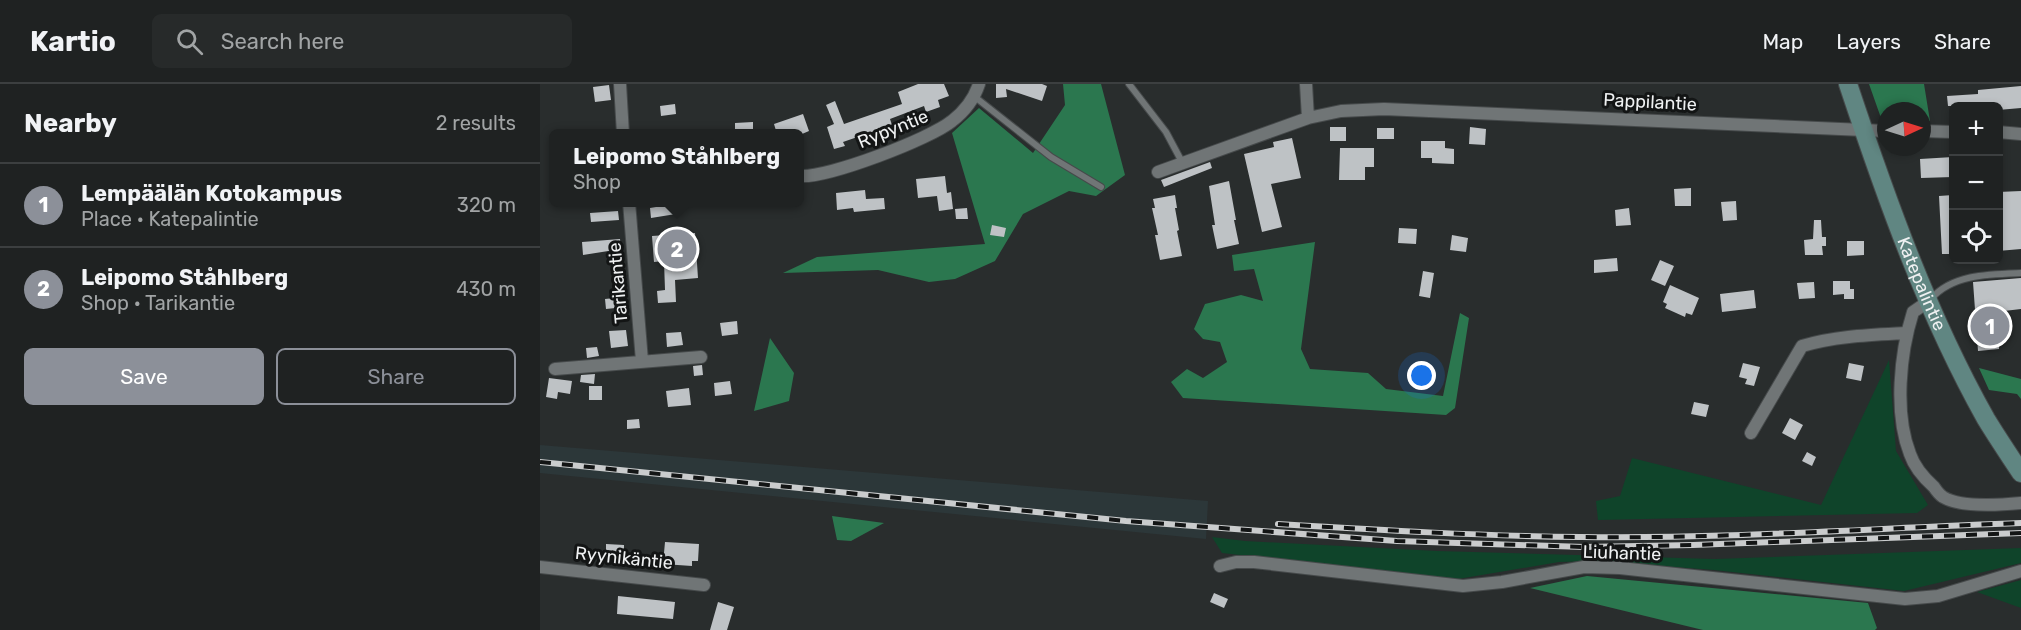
<!DOCTYPE html>
<meta charset="utf-8">
<style>
:root{--surface:#1f2222;--page:#272a2a;--text:#f1f3f6;--muted:#a1a4a5;--line:#3c3f40;--accent:#8c9099}
body{margin:0;font-family:Rubik,sans-serif;background:var(--page);color:var(--text)}
.controls{position:absolute;right:18px;top:18px;display:grid;overflow:hidden;border-radius:9px;box-shadow:0 3px 9px #0003}
.controls button{width:54px;height:54px;display:grid;place-items:center;padding:0;border:0;border-bottom:2px solid var(--line);background:var(--surface);color:var(--text);font:30px sans-serif}
.compass{position:absolute;left:1337px;top:18px;width:54px;height:54px;border-radius:50%;background:var(--surface);box-shadow:0 3px 9px #0003;rotate:86deg}
.you{position:absolute;left:882px;top:292px;width:21px;height:21px;margin:-15px;border:4px solid #fff;border-radius:50%;background:#1a73e8;box-shadow:0 0 0 9px #1a73e833}
.badge{display:grid;place-items:center;width:39px;height:39px;border-radius:50%;background:var(--accent);color:#fff;font-size:20px;font-weight:700}
.pin{position:absolute;translate:-50% -50%;border:3px solid #fff;box-shadow:0 2px 6px #0006}
.popup{position:absolute;left:9px;top:45px;width:255px;height:78px;box-sizing:border-box;display:grid;place-content:center;border-radius:9px;background:var(--surface);filter:drop-shadow(0 2px 4px #0005);font-size:20px;white-space:nowrap;color:var(--muted)}
.popup b{font-size:22px;color:var(--text)}
.popup::after{content:'';position:absolute;left:50%;top:100%;margin-left:-12px;border:12px solid transparent;border-top-color:var(--surface)}
.list{margin:0;padding:0;list-style:none}
h2{display:flex;justify-content:space-between;align-items:center;height:78px;margin:0;padding:0 24px;font-size:26px}
h2 small{font-size:20px;font-weight:400;color:var(--muted)}
.list li{display:grid;grid-template-columns:39px 1fr auto;gap:18px;align-items:center;box-sizing:border-box;height:84px;padding:0 24px;border-top:2px solid var(--line)}
.list b{display:block;font-size:22px;white-space:nowrap}
.list p{margin:0;font-size:20px;white-space:nowrap;color:var(--muted)}
.list em{font-size:20px;font-style:normal;color:var(--muted)}
.actions{display:flex;gap:12px;padding:18px 24px}
.actions a{flex:1;padding:14px 0;border:2px solid var(--accent);border-radius:9px;text-align:center;font-size:21px;color:var(--accent)}
.actions .main{background:var(--accent);color:#fff}
.icon{flex:none;width:33px;height:33px;fill:none;stroke:currentColor;stroke-width:2;stroke-linecap:round;stroke-linejoin:round}
.map{position:relative;flex:none;width:1481px;height:546px;overflow:hidden}
header{display:flex;align-items:center;gap:36px;box-sizing:border-box;height:84px;padding:0 30px;background:var(--surface);border-bottom:2px solid var(--line)}
header strong{font-size:28px}
nav{display:flex;gap:33px;margin-inline-start:auto;font-size:21px}
.search{width:420px;height:54px;background:var(--page);display:flex;align-items:center;gap:15px;box-sizing:border-box;padding:0 21px;border-radius:9px;color:var(--muted);font-size:22px}
main{display:flex}
aside{flex:1;background:var(--surface)}
.map>svg:first-child{display:block}
</style>
<header>
<strong>Kartio</strong>
<div class="search"><svg class="icon" aria-label="search" viewBox="0 0 24 24"><circle cx="10" cy="10" r="6"/><path d="M15 15l6 6"/></svg>Search here</div>
<nav><a>Map</a><a>Layers</a><a>Share</a></nav>
</header>
<main>
<aside>
<h2>Nearby<small>2 results</small></h2>
<ul class="list">
<li><span class="badge">1</span><div><b>Lempäälän Kotokampus</b><p>Place · Katepalintie</p></div><em>320 m</em></li>
<li><span class="badge">2</span><div><b>Leipomo Ståhlberg</b><p>Shop · Tarikantie</p></div><em>430 m</em></li>
</ul>
<div class="actions"><a class="main">Save</a><a>Share</a></div>
</aside>
<div class="map">
<svg width="1481" height="546" viewBox="0 0 1481 546">
<rect width="100%" height="100%" fill="#292d2d"/>
<!-- built -->
<path fill="#2c3739" d="M 0,361 L 668,417 L 666,455 L 0,389 Z"/>
<!-- green -->
<path fill="#0f442a" d="M 1349,276 L 1356,367 L 1388,421 L 1377,429 L 1058,436 L 1056,417 L 1080,412 L 1092,374 L 1281,421 Z
M 672,453 L 705,457 L 897,467 L 1175,475 L 1481,464 L 1481,479 L 1364,507 L 1174,486 L 1055,477 L 1019,478 L 918,495 L 682,469 Z
M 1481,496 L 1481,524 L 1437,508 Z"/>
<!-- forest -->
<path fill="#2b774f" d="M 523,0 L 561,0 L 585,91 L 556,112 L 529,107 L 483,130 L 455,177 L 415,195 L 389,198 L 338,186 L 243,189 L 277,173 L 445,160 L 412,49 L 439,24 L 493,69 L 525,21 Z
M 1329,0 L 1384,0 L 1390,37 L 1382,37 L 1382,27 L 1346,27 L 1346,34 L 1341,34 Z
M 775,158 L 761,265 L 770,285 L 828,289 L 846,305 L 903,312 L 920,229 L 929,234 L 915,324 L 906,331 L 643,314 L 631,298 L 647,285 L 663,294 L 687,278 L 680,258 L 663,255 L 654,245 L 665,220 L 701,211 L 723,217 L 714,185 L 694,187 L 692,171 Z
M 230,254 L 254,289 L 249,317 L 214,327 Z
M 1439,284 L 1481,295 L 1481,315 L 1477,310 L 1449,306 Z
M 292,432 L 344,439 L 311,457 L 297,456 Z
M 1047,492 L 1328,519 L 1337,544 L 1335,546 L 1163,546 L 990,504 Z"/>
<!-- building -->
<path fill="#bec2c5" d="M 378,0 L 404,0 L 409,12 L 398,16 L 400,23 L 386,28 L 384,22 L 350,35 L 352,41 L 303,58 L 305,62 L 294,65 L 287,43 L 294,40 L 286,21 L 295,17 L 304,40 L 362,20 L 358,8 Z
M 456,0 L 502,0 L 507,2 L 502,17 L 466,5 L 467,13 L 456,14 Z
M 69,1 L 71,16 L 55,18 L 53,3 Z
M 1481,2 L 1481,24 L 1458,26 L 1458,22 L 1408,22 L 1407,12 L 1438,10 L 1438,6 Z
M 135,20 L 136,30 L 121,32 L 120,22 Z
M 263,30 L 269,47 L 262,50 L 237,50 L 234,40 Z
M 213,38 L 213,50 L 195,50 L 195,39 Z
M 790,43 L 806,43 L 806,57 L 790,57 Z
M 930,43 L 946,45 L 945,61 L 929,60 Z
M 837,44 L 854,44 L 854,55 L 837,55 Z
M 752,54 L 761,94 L 731,100 L 742,143 L 722,148 L 704,70 L 734,63 L 733,58 Z
M 881,57 L 905,57 L 905,64 L 914,65 L 914,80 L 892,79 L 892,74 L 881,74 Z
M 800,64 L 834,64 L 834,83 L 825,83 L 825,96 L 799,96 Z
M 1413,73 L 1413,93 L 1381,94 L 1380,75 Z
M 670,78 L 672,84 L 624,103 L 621,96 Z
M 405,92 L 407,109 L 411,108 L 413,125 L 399,127 L 397,112 L 378,114 L 376,95 Z
M 689,97 L 696,136 L 694,136 L 699,160 L 677,165 L 672,141 L 675,141 L 669,102 Z
M 1151,104 L 1151,122 L 1135,122 L 1134,105 Z
M 325,106 L 326,115 L 344,114 L 345,125 L 314,128 L 313,124 L 297,126 L 296,109 Z
M 1481,107 L 1481,165 L 1458,167 L 1458,108 Z
M 635,111 L 637,124 L 635,124 L 639,146 L 637,147 L 642,172 L 620,176 L 615,151 L 618,151 L 612,124 L 615,124 L 613,115 Z
M 1413,111 L 1413,170 L 1402,170 L 1399,112 Z
M 1196,117 L 1197,136 L 1183,137 L 1181,118 Z
M 134,120 L 136,130 L 111,134 L 110,124 Z
M 427,124 L 428,135 L 416,135 L 415,125 Z
M 1089,124 L 1091,141 L 1076,142 L 1075,126 Z
M 78,127 L 79,136 L 51,138 L 50,129 Z
M 1274,136 L 1281,136 L 1282,153 L 1286,153 L 1286,162 L 1282,162 L 1283,171 L 1265,171 L 1264,156 L 1273,155 Z
M 452,141 L 466,144 L 464,153 L 450,151 Z
M 859,144 L 877,145 L 876,160 L 858,159 Z
M 155,149 L 158,194 L 135,196 L 136,218 L 118,219 L 117,207 L 125,206 L 124,177 L 114,178 L 112,152 Z
M 912,151 L 928,154 L 926,168 L 910,166 Z
M 80,155 L 81,165 L 43,171 L 42,158 Z
M 1307,157 L 1324,157 L 1324,171 L 1307,172 Z
M 1077,174 L 1078,187 L 1054,189 L 1054,176 Z
M 1120,176 L 1134,182 L 1125,202 L 1111,196 Z
M 883,187 L 894,189 L 890,214 L 879,212 Z
M 1481,194 L 1481,225 L 1464,227 L 1466,257 L 1459,258 L 1459,265 L 1438,267 L 1433,198 Z
M 1293,197 L 1310,197 L 1310,205 L 1314,205 L 1314,215 L 1304,215 L 1304,210 L 1293,211 Z
M 1274,198 L 1275,214 L 1259,215 L 1257,199 Z
M 1130,201 L 1159,214 L 1152,231 L 1146,229 L 1145,233 L 1125,224 L 1127,220 L 1123,218 Z
M 1214,206 L 1216,224 L 1182,228 L 1180,210 Z
M 84,213 L 85,223 L 66,225 L 65,215 Z
M 197,237 L 198,250 L 182,252 L 180,239 Z
M 86,246 L 88,262 L 71,264 L 69,247 Z
M 141,248 L 143,261 L 127,263 L 126,249 Z
M 57,263 L 59,272 L 47,274 L 46,264 Z
M 1203,279 L 1220,283 L 1214,302 L 1205,300 L 1207,295 L 1199,293 Z
M 1309,279 L 1324,282 L 1321,297 L 1306,294 Z
M 162,281 L 163,291 L 154,292 L 153,282 Z
M 55,290 L 54,300 L 40,298 L 41,291 Z
M 9,294 L 32,297 L 30,310 L 18,308 L 17,315 L 6,313 Z
M 190,297 L 192,310 L 175,312 L 174,299 Z
M 49,302 L 62,302 L 62,316 L 49,316 Z
M 149,304 L 151,321 L 128,323 L 126,307 Z
M 1154,318 L 1169,321 L 1166,333 L 1151,330 Z
M 1250,334 L 1263,341 L 1255,356 L 1242,349 Z
M 99,335 L 100,344 L 87,345 L 87,336 Z
M 1267,368 L 1276,373 L 1272,382 L 1262,377 Z
M 125,458 L 159,460 L 158,477 L 152,477 L 152,482 L 123,480 Z
M 66,460 L 84,461 L 84,476 L 66,475 Z
M 674,509 L 688,515 L 684,524 L 670,518 Z
M 78,512 L 135,518 L 133,535 L 77,530 Z
M 178,518 L 194,523 L 187,546 L 170,546 Z"/>
<g fill="none" stroke-linecap="round" stroke-linejoin="round">
<!-- lane casing -->
<g stroke="#464a4b" stroke-width="8">
<path id="lane" d="M 589,0 L 626,48 L 642,78
M 435,13 L 511,73 L 561,103
M 1391,215 C 1412,190 1451,190 1481,189"/>
</g>
<!-- street casing -->
<g stroke="#464a4b" stroke-width="14">
<path id="street" d="M 80,0 L 83,50
M 766,0 L 768,34
M 1382,47 L 1414,48
M 1458,48 L 1481,50
M 618,88 L 768,34 L 801,27 L 844,25 L 1346,47
M 260,92 C 288,94 390,55 412,37 C 425,27 434,15 439,0
M 89,118 L 102,277
M 1389,217 L 1373,228 C 1360,269 1354,329 1370,370 C 1374,382 1384,394 1394,403 C 1396,406 1400,411 1403,413 C 1421,424 1460,421 1481,419
M 15,285 L 161,273
M 1211,349 L 1262,262 C 1296,252 1330,251 1366,249
M 680,482 L 696,478 L 714,478 L 923,502 L 962,498 L 1044,483 L 1080,484 L 1365,515 L 1398,512 L 1481,487
M 0,483 L 164,501"/>
</g>
<!-- secondary casing -->
<g stroke="#464a4b" stroke-width="20">
<g id="secondary">
<path id="s1" d="M 1308,0 C 1346,114 1387,230 1446,335 C 1457,353 1469,371 1481,389"/>
</g>
</g>
<!-- lane -->
<use href="#lane" stroke="#707576" stroke-width="6"/>
<!-- street -->
<use href="#street" stroke="#707576" stroke-width="12"/>
<!-- secondary -->
<use href="#secondary" stroke="#608682" stroke-width="18"/>
<!-- rail casing -->
<g stroke="#cacccd" stroke-width="6">
<path id="rail" d="M 0,378 L 586,437 L 857,457 L 1044,463 L 1153,461 L 1481,449
M 738,440 C 839,446 940,452 1041,453 C 1188,455 1335,444 1481,439"/>
</g>
<!-- rail -->
<use href="#rail" stroke="#131515" stroke-width="4" stroke-dasharray="11" stroke-linecap="butt"/>
</g>
<g text-anchor="middle" stroke-width="6" stroke-linejoin="round" paint-order="stroke">
<!-- street labels -->
<g font-size="18" fill="#eff1f2" stroke="#131515">
<text transform="translate(1110 18) rotate(3)" y="6">Pappilantie</text>
<text transform="translate(353 45) rotate(-22)" y="6">Rypyntie</text>
<text transform="translate(78 199) rotate(-95)" y="6">Tarikantie</text>
<text dy="6" stroke="none"><textPath href="#s1" startOffset="213">Katepalintie</textPath></text>
<text transform="translate(1082 469) rotate(2)" y="6">Liuhantie</text>
<text transform="translate(84 474) rotate(6)" y="6">Ryynikäntie</text>
</g>
</g>
</svg>
<div class="controls">
<button>+</button>
<button>−</button>
<button><svg class="icon" aria-label="locate" viewBox="0 0 24 24"><circle cx="12" cy="12" r="6"/><path d="M12 2v4M12 18v4M2 12h4M18 12h4"/></svg></button>
</div>
<svg class="compass" viewBox="-18 -18 36 36"><path d="M0-13l5 13h-10z" fill="#e53935"/><path d="M0 13l5-13h-10z" fill="#a1a4a5"/></svg>
<div class="you"></div>
<div class="pin badge" style="left:1450px;top:242px">1</div>
<div class="pin badge" style="left:137px;top:165px">2</div>
<div class="popup"><b>Leipomo Ståhlberg</b>Shop</div>
</div>
</main>
